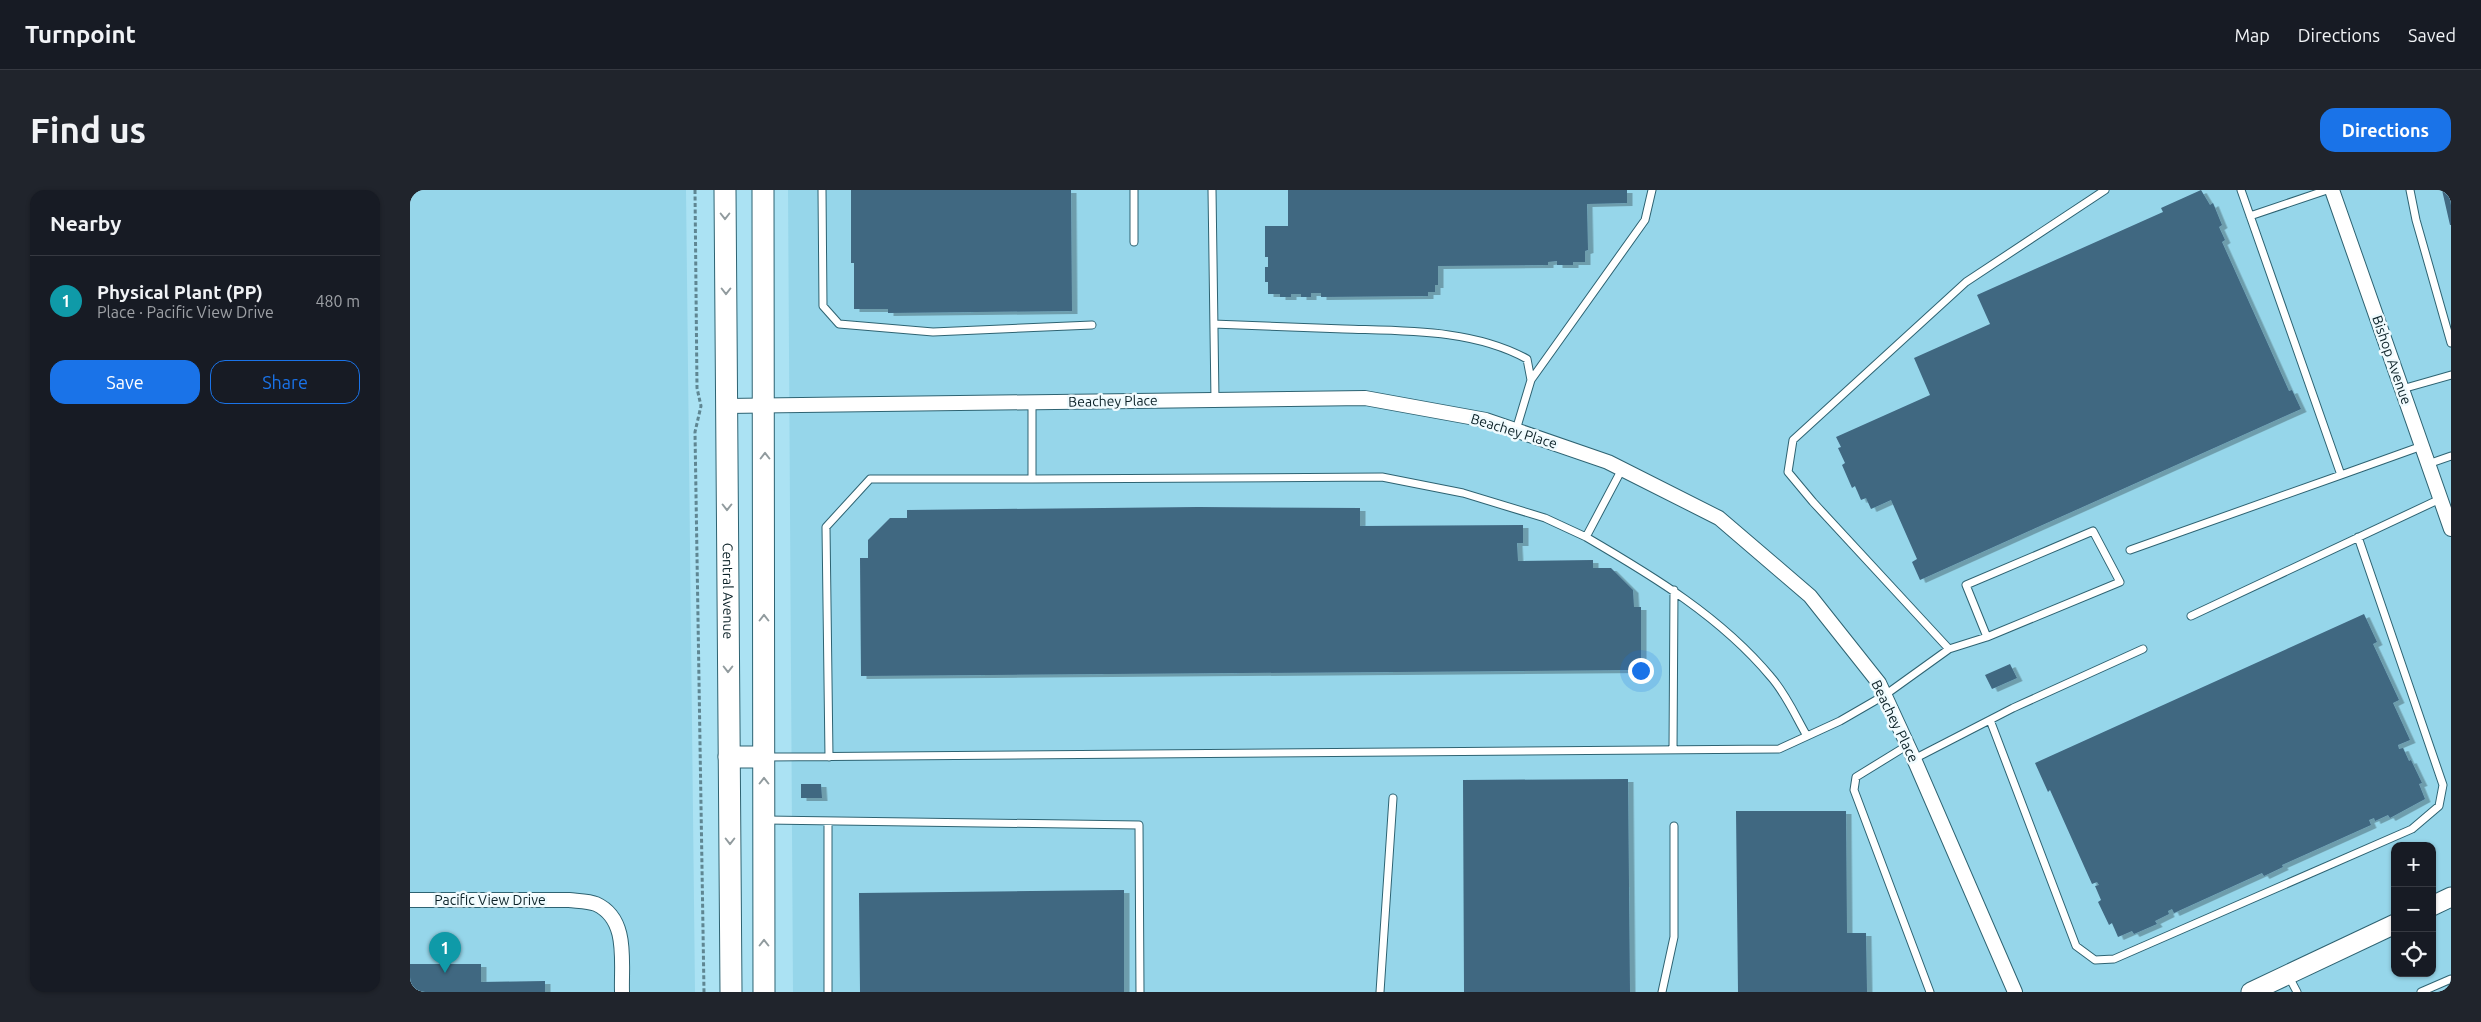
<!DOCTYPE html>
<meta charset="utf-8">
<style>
:root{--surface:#171b24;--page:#20242c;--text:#f1f3f6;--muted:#9ea1a6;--line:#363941;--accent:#1a73e8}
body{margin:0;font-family:Ubuntu,sans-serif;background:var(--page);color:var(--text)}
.controls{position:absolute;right:15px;bottom:15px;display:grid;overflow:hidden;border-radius:10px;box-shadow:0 1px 4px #0004}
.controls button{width:45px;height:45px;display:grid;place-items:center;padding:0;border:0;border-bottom:1px solid var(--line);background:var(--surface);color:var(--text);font:25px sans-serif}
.you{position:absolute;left:1230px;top:480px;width:18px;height:18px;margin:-12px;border:4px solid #fff;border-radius:50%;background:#1a73e8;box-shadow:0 0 0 8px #1a73e833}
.badge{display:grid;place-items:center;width:32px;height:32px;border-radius:50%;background:var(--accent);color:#fff;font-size:16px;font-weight:700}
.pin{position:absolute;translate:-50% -41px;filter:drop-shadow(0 1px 2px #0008)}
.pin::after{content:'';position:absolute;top:26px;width:18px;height:15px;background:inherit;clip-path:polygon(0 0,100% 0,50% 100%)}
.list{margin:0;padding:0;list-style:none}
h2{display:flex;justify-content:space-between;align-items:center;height:65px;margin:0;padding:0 20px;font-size:21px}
h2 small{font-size:16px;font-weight:400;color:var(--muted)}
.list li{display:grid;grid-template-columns:32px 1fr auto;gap:15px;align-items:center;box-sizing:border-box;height:90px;padding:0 20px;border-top:1px solid var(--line)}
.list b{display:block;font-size:19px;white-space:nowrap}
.list p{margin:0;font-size:16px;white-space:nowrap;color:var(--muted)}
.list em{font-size:16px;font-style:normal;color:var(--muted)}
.actions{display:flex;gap:10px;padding:15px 20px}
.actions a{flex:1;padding:11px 0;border:1px solid var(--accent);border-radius:15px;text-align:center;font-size:18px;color:var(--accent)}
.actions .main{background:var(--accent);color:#fff}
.icon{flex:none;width:28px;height:28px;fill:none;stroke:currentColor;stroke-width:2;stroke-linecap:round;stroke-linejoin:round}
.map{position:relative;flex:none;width:2041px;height:802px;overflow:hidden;border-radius:15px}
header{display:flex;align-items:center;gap:30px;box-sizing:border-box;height:70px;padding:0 25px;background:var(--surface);border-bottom:1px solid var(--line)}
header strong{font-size:24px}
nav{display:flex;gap:28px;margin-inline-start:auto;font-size:18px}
.intro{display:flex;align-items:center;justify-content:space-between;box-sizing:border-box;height:120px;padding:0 30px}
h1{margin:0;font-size:35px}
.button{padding:12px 22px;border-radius:15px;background:var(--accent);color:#fff;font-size:18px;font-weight:700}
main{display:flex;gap:30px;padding:0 30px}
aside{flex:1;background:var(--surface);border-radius:15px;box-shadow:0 1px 4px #0004}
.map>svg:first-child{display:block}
</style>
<header>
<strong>Turnpoint</strong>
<nav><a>Map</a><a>Directions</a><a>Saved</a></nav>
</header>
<div class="intro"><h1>Find us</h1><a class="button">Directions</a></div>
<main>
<aside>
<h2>Nearby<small></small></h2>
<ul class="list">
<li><span class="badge" style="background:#0f9aa8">1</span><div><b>Physical Plant (PP)</b><p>Place · Pacific View Drive</p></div><em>480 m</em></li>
</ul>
<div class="actions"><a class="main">Save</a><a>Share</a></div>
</aside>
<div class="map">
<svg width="2041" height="802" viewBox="0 0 2041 802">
<defs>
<filter id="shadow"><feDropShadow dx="5.5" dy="3" stdDeviation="0" flood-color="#0004"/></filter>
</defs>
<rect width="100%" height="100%" fill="#abe2f3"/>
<!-- built -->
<path fill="#96d6ea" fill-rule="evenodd" d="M 0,0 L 276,0 L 285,802 L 0,802 Z
M 378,0 L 2041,0 L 2041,802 L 383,802 ZM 1985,656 L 2022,656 L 2022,783 L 1985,783 Z"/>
<!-- building -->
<path fill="#406781" filter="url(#shadow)" d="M 441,0 L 661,0 L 662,121 L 478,123 L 478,119 L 444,119 L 444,73 L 441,73 Z
M 878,0 L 1217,0 L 1217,13 L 1177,14 L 1178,60 L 1175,61 L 1175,72 L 1163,72 L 1163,75 L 1147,75 L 1147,71 L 1138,72 L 1138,75 L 1028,76 L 1028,95 L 1025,95 L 1025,102 L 1018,102 L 1018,106 L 911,107 L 911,103 L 901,103 L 901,107 L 891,107 L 891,104 L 881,104 L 881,107 L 870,107 L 870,104 L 858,104 L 858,92 L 855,92 L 855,77 L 858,77 L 858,67 L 855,67 L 855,36 L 878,36 Z
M 1791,0 L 1800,15 L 1803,13 L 1812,35 L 1809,37 L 1815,50 L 1812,52 L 1879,201 L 1882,200 L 1891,219 L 1510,390 L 1502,372 L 1507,369 L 1481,310 L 1461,319 L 1456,308 L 1451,310 L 1445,296 L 1442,298 L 1432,275 L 1435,273 L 1428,258 L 1431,257 L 1426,247 L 1520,205 L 1504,168 L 1580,134 L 1567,105 L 1753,22 L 1751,18 Z
M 2032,0 L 2041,0 L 2041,35 L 2040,35 Z
M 788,317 L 950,318 L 950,336 L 1113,335 L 1113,353 L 1107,353 L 1108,371 L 1183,370 L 1183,378 L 1201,378 L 1223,400 L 1224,417 L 1231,417 L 1231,480 L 451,486 L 450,368 L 458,368 L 458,350 L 480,328 L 497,328 L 497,320 Z
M 1954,424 L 1967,452 L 1963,454 L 1989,510 L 1983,513 L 2000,550 L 1988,555 L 1989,559 L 1993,558 L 1999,571 L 2001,570 L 2012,593 L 2009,594 L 2015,609 L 1980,628 L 1978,625 L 1965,631 L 1964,628 L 1959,630 L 1961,635 L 1872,675 L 1873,677 L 1854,686 L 1852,683 L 1764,723 L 1762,719 L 1758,721 L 1759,724 L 1745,731 L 1747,734 L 1724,744 L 1722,741 L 1708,747 L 1702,733 L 1699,735 L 1688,712 L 1691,710 L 1685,696 L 1689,695 L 1687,692 L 1682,694 L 1640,600 L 1638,602 L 1625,573 Z
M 1600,474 L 1607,488 L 1582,499 L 1575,485 Z
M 1218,589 L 1220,802 L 1054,802 L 1053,590 Z
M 391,594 L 411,594 L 412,608 L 391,608 Z
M 1326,621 L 1436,621 L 1437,743 L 1456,743 L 1457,802 L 1328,802 Z
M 714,700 L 714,802 L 450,802 L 449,703 Z
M 0,774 L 71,774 L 71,792 L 135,791 L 135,802 L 0,802 Z"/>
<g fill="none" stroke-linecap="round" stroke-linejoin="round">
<!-- lane casing -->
<g stroke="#2e6372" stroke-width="9">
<path id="lane" d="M 412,0 L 413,116 L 429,134 L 523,142 L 682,135
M 802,0 L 805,210
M 1831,0 L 1931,285 L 2012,256
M 2000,0 L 2006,30 L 2041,153
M 1840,26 L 1917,0
M 724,52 L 724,0
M 804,134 C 847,136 890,137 934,139 C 994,141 1063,139 1117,169 L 1121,190
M 1992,199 L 2041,185
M 1106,240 L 1121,190 L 1235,30 L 1242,0
M 2018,274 L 2041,266
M 622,289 L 972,287 L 1053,303 L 1135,328 L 1176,347 L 1212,279
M 1176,347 C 1243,386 1311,427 1361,487 C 1376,504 1386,527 1397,546
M 1720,360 L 1931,285
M 1781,426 L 2030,309
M 1539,459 L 1577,447 L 1710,392 L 1683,341 L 1556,395 L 1577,447
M 1580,530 L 1666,756 L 1685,770 L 1704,769 L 2002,639 L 2029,616 L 2033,595 L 1948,347
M 1498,555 L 1446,587 L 1444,600 L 1520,802
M 1263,560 L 1264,400
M 357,567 L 1369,559 L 1430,531 L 1475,505 L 1539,459 L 1403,312 L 1378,282 L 1383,250 L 1556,92 L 1695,0
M 419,567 L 416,337 L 460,289 L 622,289 L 622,212
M 1504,569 L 1603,518 L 1733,459
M 356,630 L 729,635 L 730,802
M 1878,785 L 1887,802
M 418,802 L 418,631
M 970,802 L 983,608
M 1252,802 L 1264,747 L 1264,636
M 2011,802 L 2041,789"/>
</g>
<!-- street casing -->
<g stroke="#2e6372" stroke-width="16">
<path id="street" d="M 1922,0 L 2041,339
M 317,216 L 955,208 L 1076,230 L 1198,272 L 1309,328 L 1400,406 L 1469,493 L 1504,569 L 1605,802
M 0,710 L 159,710 C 167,711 179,711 186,714 C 219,729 211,772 212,802"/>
</g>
<!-- secondary casing -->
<g stroke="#2e6372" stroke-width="21">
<path id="secondary" d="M 2022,716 L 2041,707
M 1841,802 L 1985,734"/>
</g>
<!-- primary casing -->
<g stroke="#2e6372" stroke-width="23">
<g id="primary">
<path id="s1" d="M 315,0 L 321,802"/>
<path d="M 353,0 L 354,802"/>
<path d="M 319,567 L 354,567"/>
</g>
</g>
<!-- path -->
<path stroke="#5f8692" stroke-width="3" stroke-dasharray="4 2.5" stroke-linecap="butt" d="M 285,0 L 287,198 L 291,216 L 285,242 L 294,802"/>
<!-- lane -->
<use href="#lane" stroke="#fff" stroke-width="7"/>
<!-- street -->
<use href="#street" stroke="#fff" stroke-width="14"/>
<!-- secondary -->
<use href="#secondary" stroke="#fff" stroke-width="19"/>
<!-- primary -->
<use href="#primary" stroke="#fff" stroke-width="21"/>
</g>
<!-- one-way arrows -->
<defs><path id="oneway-chevron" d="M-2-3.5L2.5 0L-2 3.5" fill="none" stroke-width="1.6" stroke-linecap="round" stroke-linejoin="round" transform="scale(1.25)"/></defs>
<g stroke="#919b9e">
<use href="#oneway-chevron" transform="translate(315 26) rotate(90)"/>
<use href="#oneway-chevron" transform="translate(316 101) rotate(90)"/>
<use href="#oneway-chevron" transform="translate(355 266) rotate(-90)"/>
<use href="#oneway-chevron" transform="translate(317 317) rotate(90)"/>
<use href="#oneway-chevron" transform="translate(354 428) rotate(-90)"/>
<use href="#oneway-chevron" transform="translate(318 479) rotate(90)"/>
<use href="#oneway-chevron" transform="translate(354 591) rotate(-90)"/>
<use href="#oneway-chevron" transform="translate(320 651) rotate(90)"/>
<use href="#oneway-chevron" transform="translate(354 753) rotate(-90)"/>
</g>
<g text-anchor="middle" stroke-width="5" stroke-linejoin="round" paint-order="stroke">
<!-- street labels -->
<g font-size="14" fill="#0b2127" stroke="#f0fbfe">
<text transform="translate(1982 170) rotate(71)" y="5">Bishop Avenue</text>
<text transform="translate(703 211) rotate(-1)" y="5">Beachey Place</text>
<text transform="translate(1104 241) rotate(17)" y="5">Beachey Place</text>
<text dy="5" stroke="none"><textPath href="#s1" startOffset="401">Central Avenue</textPath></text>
<text transform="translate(1485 531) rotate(64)" y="5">Beachey Place</text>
<text x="80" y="715">Pacific View Drive</text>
</g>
</g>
</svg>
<div class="controls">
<button>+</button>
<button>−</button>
<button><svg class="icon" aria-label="locate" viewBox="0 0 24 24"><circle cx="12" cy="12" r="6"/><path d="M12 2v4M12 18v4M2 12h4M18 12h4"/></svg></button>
</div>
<div class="you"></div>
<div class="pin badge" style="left:35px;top:783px;background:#0f9aa8">1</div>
</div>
</main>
